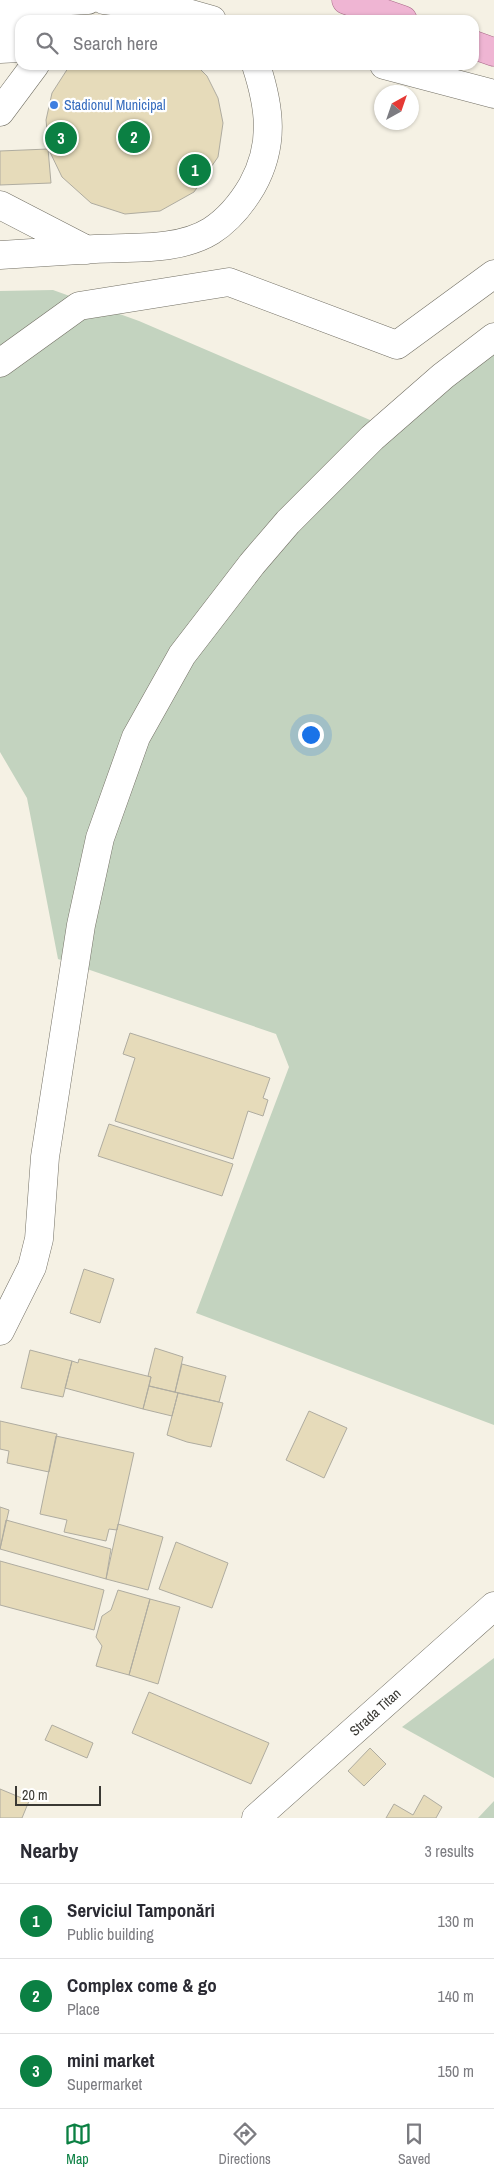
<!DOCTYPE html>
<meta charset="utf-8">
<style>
:root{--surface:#fff;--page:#f2f2f3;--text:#2b2b33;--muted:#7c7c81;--line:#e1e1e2;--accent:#0b8043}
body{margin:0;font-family:"Archivo Narrow",sans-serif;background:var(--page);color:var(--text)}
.compass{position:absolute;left:374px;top:85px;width:45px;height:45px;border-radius:50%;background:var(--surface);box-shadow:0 1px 4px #0004;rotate:40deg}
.scale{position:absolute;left:15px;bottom:12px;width:86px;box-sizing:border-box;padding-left:5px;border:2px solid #3a3934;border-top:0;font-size:14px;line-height:18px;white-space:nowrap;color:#3a3934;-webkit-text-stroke:4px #fff;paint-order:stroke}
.you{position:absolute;left:310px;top:734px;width:18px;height:18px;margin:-12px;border:4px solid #fff;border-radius:50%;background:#1a73e8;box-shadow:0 0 0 8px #1a73e833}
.badge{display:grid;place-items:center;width:32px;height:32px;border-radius:50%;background:var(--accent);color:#fff;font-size:16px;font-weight:700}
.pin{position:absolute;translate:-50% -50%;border:2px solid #fff;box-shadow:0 1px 5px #0006}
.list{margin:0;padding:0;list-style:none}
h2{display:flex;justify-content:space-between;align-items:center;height:65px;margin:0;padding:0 20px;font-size:21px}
h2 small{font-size:16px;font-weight:400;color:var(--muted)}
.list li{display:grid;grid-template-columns:32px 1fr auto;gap:15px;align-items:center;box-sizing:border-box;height:75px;padding:0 20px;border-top:1px solid var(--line)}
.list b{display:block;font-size:19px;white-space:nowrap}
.list p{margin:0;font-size:16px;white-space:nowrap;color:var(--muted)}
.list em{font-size:16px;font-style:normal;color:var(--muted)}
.icon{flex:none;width:28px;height:28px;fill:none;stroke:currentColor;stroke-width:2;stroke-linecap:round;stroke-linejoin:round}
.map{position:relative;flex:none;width:494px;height:1818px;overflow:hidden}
.search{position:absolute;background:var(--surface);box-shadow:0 1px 4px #0004;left:15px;right:15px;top:15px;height:55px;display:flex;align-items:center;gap:12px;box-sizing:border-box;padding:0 18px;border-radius:15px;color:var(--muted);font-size:19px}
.sheet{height:290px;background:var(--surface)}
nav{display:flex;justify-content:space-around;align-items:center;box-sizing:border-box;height:70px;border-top:1px solid var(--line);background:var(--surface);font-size:14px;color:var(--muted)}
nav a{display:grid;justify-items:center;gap:2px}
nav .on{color:var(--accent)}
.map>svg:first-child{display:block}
</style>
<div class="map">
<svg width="494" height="1818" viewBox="0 0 494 1818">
<rect width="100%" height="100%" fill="#f5f1e4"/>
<!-- green -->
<path fill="#c3d3bf" d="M 53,290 L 139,321 L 398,432 L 494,343 L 494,1425 L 196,1313 L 289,1067 L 276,1034 L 58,959 L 27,798 L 0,752 L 0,291 Z
M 494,1658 L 494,1778 L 402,1727 Z
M 494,1801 L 494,1818 L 478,1818 Z"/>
<!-- building -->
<path fill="#e6dbba" stroke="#afaca0" d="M 70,65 L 196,65 L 207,76 L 218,98 L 223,123 L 218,157 L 194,192 L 160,211 L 125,214 L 91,203 L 62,177 L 49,150 L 46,120 L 52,93 Z
M 48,149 L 51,183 L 0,185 L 0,151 Z
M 130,1033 L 270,1078 L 263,1098 L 268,1100 L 263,1116 L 248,1111 L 233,1159 L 115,1121 L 135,1058 L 123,1054 Z
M 109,1124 L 233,1164 L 222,1196 L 98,1156 Z
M 84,1269 L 114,1279 L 100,1323 L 70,1313 Z
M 155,1348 L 183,1357 L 175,1392 L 149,1386 L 151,1377 L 148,1376 Z
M 30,1350 L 72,1361 L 63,1397 L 21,1388 Z
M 79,1359 L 151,1377 L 143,1409 L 65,1388 L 72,1361 L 78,1363 Z
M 182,1364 L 226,1376 L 219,1402 L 175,1392 Z
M 149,1386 L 178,1393 L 172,1416 L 143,1409 Z
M 178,1393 L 223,1403 L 211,1447 L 187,1442 L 167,1435 Z
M 309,1411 L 347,1428 L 324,1478 L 286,1460 Z
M 0,1421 L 57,1434 L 49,1472 L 7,1463 L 9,1451 L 0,1449 Z
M 56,1436 L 134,1453 L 117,1530 L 109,1529 L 106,1541 L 64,1532 L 67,1520 L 40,1514 Z
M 0,1507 L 9,1510 L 0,1549 Z
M 6,1520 L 111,1549 L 106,1579 L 0,1549 Z
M 118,1524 L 163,1537 L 148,1590 L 106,1579 Z
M 176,1542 L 228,1563 L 212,1608 L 159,1589 Z
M 0,1561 L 104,1590 L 94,1630 L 0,1605 Z
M 118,1590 L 150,1599 L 129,1675 L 96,1666 L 102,1646 L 96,1637 L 102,1616 L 111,1610 Z
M 150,1599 L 180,1607 L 158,1684 L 129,1675 Z
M 149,1692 L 269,1743 L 251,1784 L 132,1733 Z
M 52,1725 L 93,1743 L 87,1758 L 45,1740 Z
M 370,1748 L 386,1764 L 364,1786 L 348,1771 Z
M 0,1789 L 29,1801 L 22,1818 L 0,1818 Z
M 424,1795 L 442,1807 L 436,1818 L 386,1818 L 394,1804 L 413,1815 Z"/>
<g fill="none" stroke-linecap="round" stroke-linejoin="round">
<!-- minor casing -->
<g stroke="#737065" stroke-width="29">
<path id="minor" d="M 104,0 L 170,8 L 212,20
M 0,5 L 88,0
M 0,27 L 20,27
M 0,49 L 20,48
M 384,65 L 494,94
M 0,112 L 35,65
M 0,205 L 87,250
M 0,255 C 32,253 64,251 95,249 C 132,247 179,251 211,231 C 228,220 242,203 252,186 C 275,145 270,108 256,65
M 0,363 L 79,306 L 229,282 L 397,345 L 494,274
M 0,1331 L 32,1267 L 39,1239 L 45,1157 L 81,925 L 100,838 L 136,737 L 182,655 L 252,564 L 288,522 L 372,438 L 443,376 L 494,337
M 256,1818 L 494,1606"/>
</g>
<!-- major casing -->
<g stroke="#a86a88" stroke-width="29">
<path id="major" d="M 346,0 L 403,20
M 474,45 L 494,52"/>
</g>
<!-- minor -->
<use href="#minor" stroke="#fff" stroke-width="28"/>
<!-- major -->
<use href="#major" stroke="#efb5d3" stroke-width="28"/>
</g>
<!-- markers -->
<circle fill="#3f7fe0" stroke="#fff" stroke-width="2" cx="54" cy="105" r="5"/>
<g text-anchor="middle" stroke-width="4.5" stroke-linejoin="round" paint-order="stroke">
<!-- shop labels -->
<g font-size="14" fill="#366cbe" stroke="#fff" text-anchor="start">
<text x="64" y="110">Stadionul Municipal</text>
</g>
<!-- street labels -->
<g font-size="14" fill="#3a3934" stroke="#fff">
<text transform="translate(375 1712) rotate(-42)" y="5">Strada Titan</text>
</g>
</g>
</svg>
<svg class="compass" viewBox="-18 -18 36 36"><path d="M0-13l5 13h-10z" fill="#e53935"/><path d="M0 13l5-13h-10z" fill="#7c7c81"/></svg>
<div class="scale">20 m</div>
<div class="you"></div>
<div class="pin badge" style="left:195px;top:170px">1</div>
<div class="pin badge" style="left:134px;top:137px">2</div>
<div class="pin badge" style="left:61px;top:138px">3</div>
<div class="search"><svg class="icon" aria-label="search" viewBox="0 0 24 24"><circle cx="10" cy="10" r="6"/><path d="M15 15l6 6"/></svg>Search here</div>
</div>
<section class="sheet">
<h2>Nearby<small>3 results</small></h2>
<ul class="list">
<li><span class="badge">1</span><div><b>Serviciul Tamponări</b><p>Public building</p></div><em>130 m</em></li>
<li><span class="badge">2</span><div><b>Complex come &amp; go</b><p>Place</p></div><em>140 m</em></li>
<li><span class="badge">3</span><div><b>mini market</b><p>Supermarket</p></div><em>150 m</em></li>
</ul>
</section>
<nav>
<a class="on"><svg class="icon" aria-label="map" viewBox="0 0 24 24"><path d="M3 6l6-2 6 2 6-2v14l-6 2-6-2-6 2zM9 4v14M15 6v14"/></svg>Map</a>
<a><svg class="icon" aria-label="directions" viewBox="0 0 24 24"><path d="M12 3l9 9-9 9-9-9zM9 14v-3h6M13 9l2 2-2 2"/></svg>Directions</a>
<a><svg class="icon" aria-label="saved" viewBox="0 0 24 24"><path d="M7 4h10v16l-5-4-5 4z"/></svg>Saved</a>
</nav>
